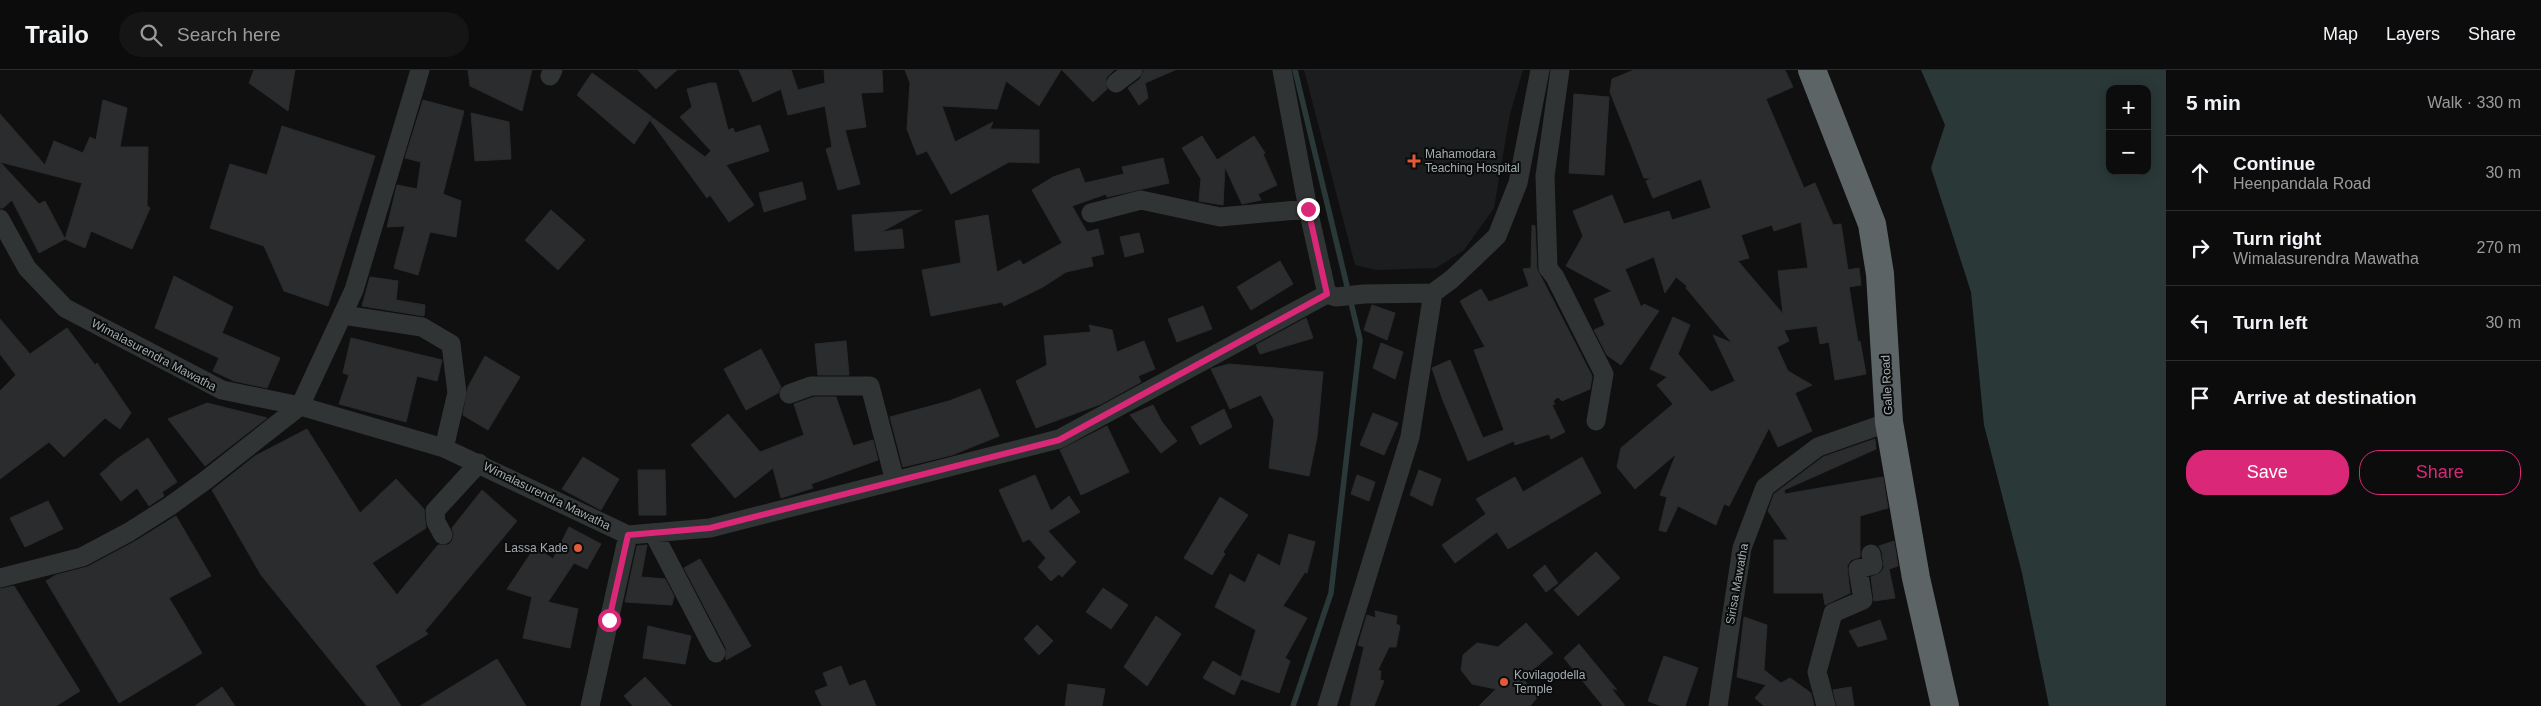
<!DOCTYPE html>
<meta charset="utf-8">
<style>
:root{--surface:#0c0c0d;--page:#151516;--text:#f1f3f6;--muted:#9a9b9d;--line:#2c2c2e;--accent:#db2777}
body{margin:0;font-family:Arial,sans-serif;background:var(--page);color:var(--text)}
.controls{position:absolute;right:15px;top:15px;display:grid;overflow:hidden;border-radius:10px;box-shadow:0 2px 12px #0003}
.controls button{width:45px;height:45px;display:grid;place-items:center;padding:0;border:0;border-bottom:1px solid var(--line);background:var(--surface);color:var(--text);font:25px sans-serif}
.stop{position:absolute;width:15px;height:15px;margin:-11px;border:4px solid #db2777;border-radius:50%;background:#fff}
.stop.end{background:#db2777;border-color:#fff;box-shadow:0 1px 5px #0008}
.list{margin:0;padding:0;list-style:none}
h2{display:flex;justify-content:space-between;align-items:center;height:65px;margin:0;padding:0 20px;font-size:21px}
h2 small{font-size:16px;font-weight:400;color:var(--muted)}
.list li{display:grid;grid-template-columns:32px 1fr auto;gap:15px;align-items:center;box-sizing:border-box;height:75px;padding:0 20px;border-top:1px solid var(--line)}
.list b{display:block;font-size:19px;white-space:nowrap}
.list p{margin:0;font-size:16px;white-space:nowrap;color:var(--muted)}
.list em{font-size:16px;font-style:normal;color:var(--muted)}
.actions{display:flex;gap:10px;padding:15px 20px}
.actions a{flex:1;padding:11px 0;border:1px solid var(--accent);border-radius:20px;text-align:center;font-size:18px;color:var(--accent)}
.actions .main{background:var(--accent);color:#fff}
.icon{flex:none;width:28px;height:28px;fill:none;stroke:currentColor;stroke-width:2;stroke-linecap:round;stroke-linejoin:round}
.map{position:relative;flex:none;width:2166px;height:636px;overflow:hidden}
header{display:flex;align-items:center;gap:30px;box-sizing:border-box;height:70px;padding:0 25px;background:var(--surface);border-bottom:1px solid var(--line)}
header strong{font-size:24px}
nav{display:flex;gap:28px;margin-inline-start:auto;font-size:18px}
.search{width:350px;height:45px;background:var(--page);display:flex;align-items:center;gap:12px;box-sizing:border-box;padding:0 18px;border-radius:28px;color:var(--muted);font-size:19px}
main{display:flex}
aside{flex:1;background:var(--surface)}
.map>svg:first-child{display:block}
</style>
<header>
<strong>Trailo</strong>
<div class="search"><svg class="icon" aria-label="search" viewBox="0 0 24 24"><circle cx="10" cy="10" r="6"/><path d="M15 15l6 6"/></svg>Search here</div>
<nav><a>Map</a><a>Layers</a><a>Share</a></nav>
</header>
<main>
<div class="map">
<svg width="2166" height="636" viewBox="0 0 2166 636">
<rect width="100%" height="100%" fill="#101011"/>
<!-- built -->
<path fill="#1c1d1e" d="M 1304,0 L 1523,0 L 1510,44 L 1494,138 L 1464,180 L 1436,198 L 1376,200 L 1355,195 Z"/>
<!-- water -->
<path fill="#2a3838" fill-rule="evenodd" d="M 1921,0 L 2166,0 L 2166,636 L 2049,636 L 2022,503 L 1984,355 L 1971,222 L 1931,98 L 1945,55 ZM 2110,19 L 2147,19 L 2147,101 L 2110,101 Z"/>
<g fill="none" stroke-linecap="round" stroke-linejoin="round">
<!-- stream -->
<path stroke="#2a3838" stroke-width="5.5" d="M 1293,636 L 1331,523 L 1360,270 L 1295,0"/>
</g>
<!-- building -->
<path fill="#2b2c2d" stroke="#2a2b2d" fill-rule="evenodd" d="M 254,0 L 295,0 L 288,41 L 249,13 Z
M 468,0 L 532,0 L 522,41 L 470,16 Z
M 638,0 L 677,0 L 656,19 Z
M 739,0 L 791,0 L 798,20 L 825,13 L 824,0 L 882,0 L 883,22 L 861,23 L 866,57 L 845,60 L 860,114 L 838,120 L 826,79 L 832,77 L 825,36 L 788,45 L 781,19 L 753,32 Z
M 905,0 L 1061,0 L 1039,36 L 1006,11 L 997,39 L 942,36 L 955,72 L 993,52 L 990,59 L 1039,60 L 1039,93 L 1009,92 L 951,124 L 927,81 L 917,85 L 907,59 L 910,13 Z
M 1062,0 L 1114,0 L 1106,8 L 1107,19 L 1093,32 Z
M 1144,0 L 1175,0 L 1145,13 L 1148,28 L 1139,35 L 1128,18 L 1140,9 Z
M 1634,0 L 1785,0 L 1793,17 L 1766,29 L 1804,118 L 1815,113 L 1833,155 L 1841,154 L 1848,200 L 1859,198 L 1861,215 L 1849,217 L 1858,272 L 1860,271 L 1866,304 L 1835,310 L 1829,272 L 1820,274 L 1817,256 L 1784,260 L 1789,271 L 1777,277 L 1788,301 L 1812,315 L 1795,323 L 1812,361 L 1778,377 L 1769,358 L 1729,436 L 1724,434 L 1716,455 L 1678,436 L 1666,462 L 1659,460 L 1667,427 L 1660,425 L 1676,384 L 1635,419 L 1617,397 L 1621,378 L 1673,334 L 1657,315 L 1667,307 L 1650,299 L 1673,247 L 1690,255 L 1678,284 L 1711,322 L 1735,311 L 1713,265 L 1732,273 L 1686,218 L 1687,216 L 1676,207 L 1665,223 L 1654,187 L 1625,199 L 1641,237 L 1644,234 L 1659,241 L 1621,295 L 1607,285 L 1594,260 L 1605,255 L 1594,229 L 1612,221 L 1566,196 L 1583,166 L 1573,141 L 1612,125 L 1624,154 L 1669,141 L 1672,150 L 1711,138 L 1701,109 L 1653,128 L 1646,111 L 1651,108 L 1644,108 L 1610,22 L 1612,9 ZM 1801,152 L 1808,198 L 1778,201 L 1783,244 L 1738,191 L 1749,188 L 1741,165 L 1772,155 L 1774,161 Z
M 592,3 L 652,47 L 634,74 L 577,25 Z
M 710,13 L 716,13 L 728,60 L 733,58 L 735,63 L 760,55 L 769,81 L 726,95 L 754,135 L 729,152 L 710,125 L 707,128 L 650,50 L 653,48 L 705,87 L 711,81 L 680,47 L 692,37 L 687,19 Z
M 1574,24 L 1609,27 L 1604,105 L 1569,103 Z
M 103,30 L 127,38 L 120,77 L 148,77 L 147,136 L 150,138 L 132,179 L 91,161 L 85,178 L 65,169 L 82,113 L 0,92 L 0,44 L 45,95 L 54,71 L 83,83 L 90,67 L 96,70 Z
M 423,30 L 464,41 L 443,124 L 461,131 L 456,167 L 430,162 L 418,205 L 394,198 L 405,156 L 387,157 L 397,115 L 417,119 L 421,92 L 405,88 Z
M 471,43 L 509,52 L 511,89 L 475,91 Z
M 282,56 L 375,86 L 328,236 L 284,221 L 264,176 L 210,158 L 230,94 L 267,105 Z
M 1202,66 L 1217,90 L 1254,66 L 1265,83 L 1263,84 L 1277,115 L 1258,124 L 1261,130 L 1242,134 L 1225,97 L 1223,135 L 1199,131 L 1201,109 L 1182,78 Z
M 1163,88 L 1169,113 L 1107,127 L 1106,124 L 1072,136 L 1087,162 L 1098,159 L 1104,184 L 1091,187 L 1093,196 L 1066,202 L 1043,217 L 1004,236 L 1002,232 L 931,246 L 922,200 L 961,193 L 955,151 L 988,145 L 997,202 L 1020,190 L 1023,195 L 1062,173 L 1032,120 L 1053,107 L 1079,98 L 1085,113 L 1124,104 L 1122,97 Z
M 0,92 L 39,134 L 45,131 L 65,169 L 39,183 L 12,130 L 3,138 L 0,138 Z
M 802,112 L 806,129 L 764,142 L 759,123 Z
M 551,140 L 585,170 L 558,200 L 525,170 Z
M 922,140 L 881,162 L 902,159 L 904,178 L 855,181 L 852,145 Z
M 1532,155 L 1535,156 L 1537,199 L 1592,306 L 1590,319 L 1562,331 L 1558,327 L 1553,331 L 1555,334 L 1552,335 L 1565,362 L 1551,369 L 1549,364 L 1515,375 L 1514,371 L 1468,391 L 1442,328 L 1432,298 L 1450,290 L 1483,368 L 1504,360 L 1474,280 L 1485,277 L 1460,231 L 1481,219 L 1489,232 L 1529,216 L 1523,199 L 1531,198 Z
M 1139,163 L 1144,182 L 1125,187 L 1120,167 Z
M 1280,191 L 1293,214 L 1251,240 L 1237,217 Z
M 174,206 L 233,237 L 222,263 L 280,288 L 267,318 L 234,311 L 213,301 L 219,288 L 155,258 Z
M 370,207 L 398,211 L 396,230 L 425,235 L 424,246 L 362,236 Z
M 1372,235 L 1395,243 L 1387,270 L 1364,260 Z
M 1203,236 L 1212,259 L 1177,272 L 1168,249 Z
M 1306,248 L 1313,268 L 1260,284 L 1256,275 Z
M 0,249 L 30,284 L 67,258 L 95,295 L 97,293 L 131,343 L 120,359 L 105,348 L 64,387 L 49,372 L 0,409 L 0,321 L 16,305 L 0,284 Z
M 1089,255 L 1112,260 L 1117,282 L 1144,271 L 1155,299 L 1138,306 L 1141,312 L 1101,334 L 1036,358 L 1016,311 L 1047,295 L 1044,266 L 1091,262 Z
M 351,268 L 442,290 L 437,311 L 417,306 L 406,352 L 339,334 L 349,305 L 343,303 Z
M 846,271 L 849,305 L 818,305 L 815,274 Z
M 1381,273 L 1403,282 L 1395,309 L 1373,298 Z
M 761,279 L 781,317 L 778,323 L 746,340 L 724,299 Z
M 485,286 L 520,307 L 488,360 L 463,345 L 468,317 Z
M 1229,294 L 1323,302 L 1317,367 L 1309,406 L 1269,398 L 1274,350 L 1261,325 L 1230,339 L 1211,299 Z
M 980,319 L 999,366 L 952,385 L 903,397 L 890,347 L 949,331 Z
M 814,327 L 836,327 L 853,376 L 873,370 L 878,390 L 811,414 L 813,418 L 781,428 L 773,398 L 735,428 L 691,375 L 728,344 L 760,382 L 804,365 L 794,334 Z
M 207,333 L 267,348 L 205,396 L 168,349 Z
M 1153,335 L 1162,352 L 1177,371 L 1161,383 L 1130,345 Z
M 1224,339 L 1232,357 L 1200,375 L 1191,357 Z
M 1373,343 L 1398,353 L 1384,385 L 1360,375 Z
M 1107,356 L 1129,402 L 1081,425 L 1060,380 Z
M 307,359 L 360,443 L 396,409 L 424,439 L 426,458 L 372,493 L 397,525 L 438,475 L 448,475 L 452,471 L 454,465 L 452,458 L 482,420 L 517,451 L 425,561 L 428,564 L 375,596 L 401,636 L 367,636 L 261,505 L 212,420 L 255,386 Z
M 148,368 L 177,412 L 162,422 L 164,426 L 149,436 L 137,418 L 121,431 L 100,404 L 117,389 Z
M 1875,369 L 1876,379 L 1784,420 L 1785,424 L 1883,407 L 1888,438 L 1860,446 L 1860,487 L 1851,490 L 1847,496 L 1850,523 L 1825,535 L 1823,523 L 1774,523 L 1774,470 L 1788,470 L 1768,441 L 1774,424 L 1823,387 Z
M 583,387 L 619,409 L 601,440 L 562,419 Z
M 1582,387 L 1601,423 L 1508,479 L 1497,462 L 1455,493 L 1442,475 L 1486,444 L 1476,429 L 1515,407 L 1523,422 Z
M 638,400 L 665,400 L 666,445 L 639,445 Z
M 1419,400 L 1441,409 L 1432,436 L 1410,425 Z
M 1035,405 L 1051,441 L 1069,426 L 1080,442 L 1048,461 L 1076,492 L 1062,507 L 1059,504 L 1051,511 L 1038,497 L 1046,488 L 1029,469 L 1023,472 L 999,420 Z
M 1357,405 L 1375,412 L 1369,431 L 1351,424 Z
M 1220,427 L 1248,445 L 1223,482 L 1225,484 L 1212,505 L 1184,488 Z
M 48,431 L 63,459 L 25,477 L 10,448 Z
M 176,446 L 211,506 L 169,528 L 202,583 L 119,633 L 46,511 L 56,505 L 87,497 L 134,472 Z
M 569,457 L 601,474 L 587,499 L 574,493 L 548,532 L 578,539 L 570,578 L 523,568 L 532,527 L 507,519 L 535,477 L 553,489 Z
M 1289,464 L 1315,472 L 1307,503 L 1305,502 L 1283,536 L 1307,548 L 1285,588 L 1290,591 L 1279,623 L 1241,609 L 1234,625 L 1203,608 L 1213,591 L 1241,607 L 1256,560 L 1215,537 L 1230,504 L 1245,513 L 1258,484 L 1280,496 Z
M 1894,471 L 1898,496 L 1889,499 L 1895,528 L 1874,531 L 1871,507 L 1880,503 L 1884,498 L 1882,482 L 1879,476 Z
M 647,475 L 641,507 L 665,509 L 674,526 L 672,535 L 625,532 L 637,476 Z
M 1596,482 L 1620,508 L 1578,546 L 1554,520 Z
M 700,489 L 751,576 L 726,590 L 726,578 L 684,498 Z
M 1545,495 L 1558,513 L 1546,522 L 1533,505 Z
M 14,516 L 80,621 L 56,636 L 0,636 L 0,519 Z
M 1103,518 L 1128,535 L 1111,559 L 1086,542 Z
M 1375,541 L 1397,546 L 1396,554 L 1400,556 L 1396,577 L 1389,577 L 1378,600 L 1381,601 L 1380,610 L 1384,611 L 1374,636 L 1350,636 L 1364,577 L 1358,575 L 1367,545 L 1376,548 Z
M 1156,546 L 1181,564 L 1147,616 L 1124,597 Z
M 1744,547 L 1767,555 L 1764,600 L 1781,613 L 1790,608 L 1811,623 L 1814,636 L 1764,636 L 1755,628 L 1766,615 L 1737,607 Z
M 1880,550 L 1887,569 L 1858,577 L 1849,561 Z
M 1526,553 L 1553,583 L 1523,608 L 1537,628 L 1530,636 L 1479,636 L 1496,619 L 1472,614 L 1461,600 L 1463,585 L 1477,573 L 1498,577 Z
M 1037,555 L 1053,571 L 1039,585 L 1024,569 Z
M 648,556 L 691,566 L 685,594 L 643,588 Z
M 1579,574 L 1617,620 L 1611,618 L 1625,636 L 1603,636 L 1564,588 Z
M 1664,586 L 1698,598 L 1685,636 L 1661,636 L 1648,631 Z
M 497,589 L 526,636 L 420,636 Z
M 841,596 L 849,616 L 865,610 L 876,636 L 822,636 L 815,621 L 828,616 L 823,603 Z
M 645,607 L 672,636 L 633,636 L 624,626 Z
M 1068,614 L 1105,619 L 1102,636 L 1065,636 Z
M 222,617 L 235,636 L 195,636 Z
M 1851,617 L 1854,636 L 1837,636 L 1833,620 Z"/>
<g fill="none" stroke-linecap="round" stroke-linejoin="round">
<!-- minor -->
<path stroke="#313435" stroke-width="19" d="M 1282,0 L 1308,139 L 1327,224
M 1560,0 L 1545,106 L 1548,198 L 1555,207 L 1604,304 L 1596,351
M 550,6 L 553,0
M 1116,13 L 1133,0
M 1091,143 L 1141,130 L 1220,147 L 1308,139
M 0,149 L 27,198 L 65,238 L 222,320 L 300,336 L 444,378 L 628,465 L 710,458 L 1059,369 L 1327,224 L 1336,227 L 1364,224 L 1433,223 L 1452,209 L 1497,166 L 1518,113 L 1540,0
M 343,245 L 422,257 L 451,274 L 457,323 L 444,378
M 789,324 L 811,316 L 870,316 L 895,411
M 654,464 L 716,583
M 443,465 L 436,452 L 435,441 L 479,393
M 0,508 L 82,487 L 129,462 L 170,436 L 206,410 L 300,336 L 354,220 L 420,0
M 590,636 L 628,465
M 1327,636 L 1410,367 L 1433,223
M 1718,636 L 1742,478 L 1765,417 L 1818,377 L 1889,352
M 1826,636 L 1817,602 L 1833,543 L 1863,530 L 1858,499 L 1873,495 L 1871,484"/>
<!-- highway -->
<path stroke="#5d6466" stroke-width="28" d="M 1812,0 L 1872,154 L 1880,204 L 1889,352 L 1916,508 L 1945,636"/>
</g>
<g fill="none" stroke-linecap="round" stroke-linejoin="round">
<!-- route -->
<path stroke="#db2777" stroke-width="6" d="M 609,550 L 628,465 L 710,458 L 1059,370 L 1327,224 L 1308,139"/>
</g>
<!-- markers -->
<g fill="#e25a36" stroke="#0b0b0c" stroke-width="2">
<path d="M1411.5 83.5h5v5h5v5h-5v5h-5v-5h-5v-5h5z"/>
<circle cx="578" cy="478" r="5"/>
<circle cx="1504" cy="612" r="5"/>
</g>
<g text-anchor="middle" stroke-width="4" stroke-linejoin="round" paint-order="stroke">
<!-- poi labels -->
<g font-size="12" fill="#a2adb1" stroke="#0b0b0c" text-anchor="start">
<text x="1425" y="88">Mahamodara<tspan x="1425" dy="14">Teaching Hospital</tspan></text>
<text x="568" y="482" text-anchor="end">Lassa Kade</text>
<text x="1514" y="609">Kovilagodella<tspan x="1514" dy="14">Temple</tspan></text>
</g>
<!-- street labels -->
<g font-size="12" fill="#a2adb1" stroke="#0b0b0c">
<text transform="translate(154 285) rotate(28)" y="4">Wimalasurendra Mawatha</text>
<text transform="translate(1887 315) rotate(-93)" y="4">Galle Road</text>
<text transform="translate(547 426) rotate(26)" y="4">Wimalasurendra Mawatha</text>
<text transform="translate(1737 514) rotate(-80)" y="4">Sirisa Mawatha</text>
</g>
</g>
</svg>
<div class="controls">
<button>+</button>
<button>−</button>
</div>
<div class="stop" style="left:609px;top:550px"></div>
<div class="stop end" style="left:1308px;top:139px"></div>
</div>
<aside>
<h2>5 min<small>Walk · 330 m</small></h2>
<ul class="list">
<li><svg class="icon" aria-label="ahead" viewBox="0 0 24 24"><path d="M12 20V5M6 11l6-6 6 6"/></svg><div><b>Continue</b><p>Heenpandala Road</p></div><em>30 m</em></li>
<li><svg class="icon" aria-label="right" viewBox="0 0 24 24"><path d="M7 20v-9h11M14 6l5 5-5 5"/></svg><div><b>Turn right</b><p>Wimalasurendra Mawatha</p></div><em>270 m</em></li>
<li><svg class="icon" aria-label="left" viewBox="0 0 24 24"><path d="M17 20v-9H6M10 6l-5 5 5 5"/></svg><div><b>Turn left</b></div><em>30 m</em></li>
<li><svg class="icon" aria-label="arrive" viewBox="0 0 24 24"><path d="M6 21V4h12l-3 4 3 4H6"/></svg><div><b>Arrive at destination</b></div></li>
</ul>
<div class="actions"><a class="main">Save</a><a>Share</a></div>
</aside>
</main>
